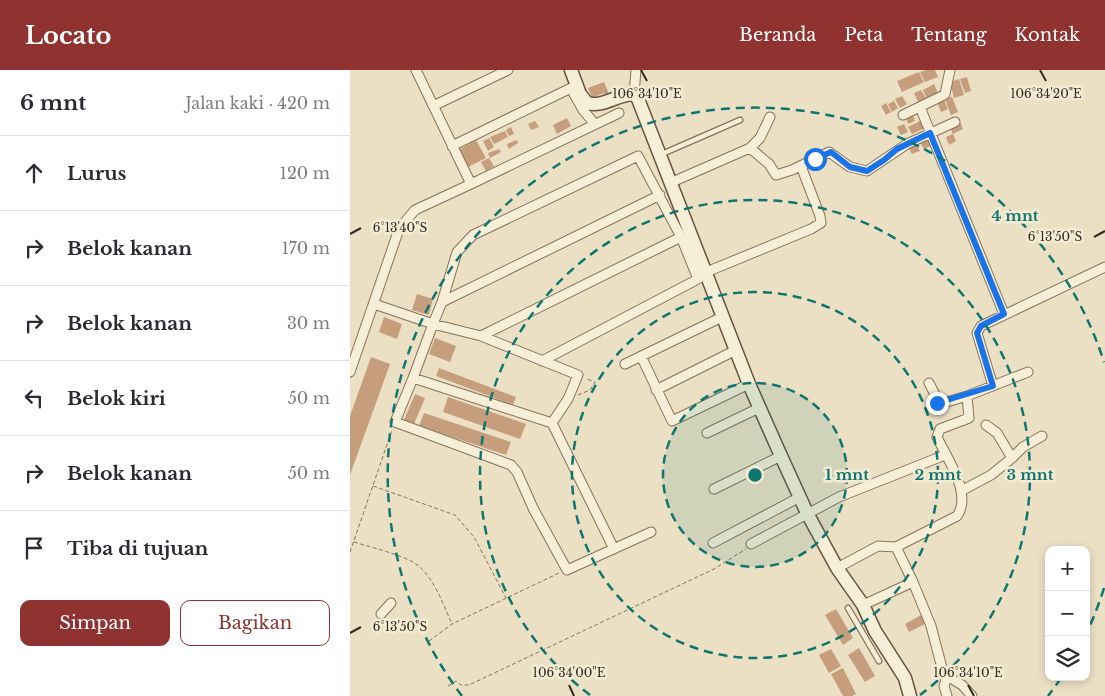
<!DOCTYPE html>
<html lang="id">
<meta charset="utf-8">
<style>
:root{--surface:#fff;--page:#f7f7f7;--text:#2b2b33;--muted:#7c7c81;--line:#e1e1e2;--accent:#8f3230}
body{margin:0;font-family:"Libre Baskerville",serif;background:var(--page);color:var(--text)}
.controls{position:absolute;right:15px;bottom:15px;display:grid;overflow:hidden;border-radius:10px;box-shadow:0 2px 8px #0003}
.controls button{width:45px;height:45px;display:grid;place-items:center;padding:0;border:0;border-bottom:1px solid var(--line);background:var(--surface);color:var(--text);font:25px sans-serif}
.stop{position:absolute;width:15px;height:15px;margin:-11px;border:4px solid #1a73e8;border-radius:50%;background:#fff}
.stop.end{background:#1a73e8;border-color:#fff;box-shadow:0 1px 5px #0008}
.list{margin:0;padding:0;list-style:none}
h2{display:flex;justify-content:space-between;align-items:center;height:65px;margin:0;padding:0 20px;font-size:21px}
h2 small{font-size:16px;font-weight:400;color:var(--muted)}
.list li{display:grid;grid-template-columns:32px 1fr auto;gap:15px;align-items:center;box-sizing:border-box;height:75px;padding:0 20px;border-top:1px solid var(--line)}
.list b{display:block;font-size:19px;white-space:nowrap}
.list em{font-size:16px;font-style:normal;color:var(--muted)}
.actions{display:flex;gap:10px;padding:15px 20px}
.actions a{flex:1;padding:11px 0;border:1px solid var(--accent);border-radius:10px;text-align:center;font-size:18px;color:var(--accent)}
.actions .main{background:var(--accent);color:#fff}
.icon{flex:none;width:28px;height:28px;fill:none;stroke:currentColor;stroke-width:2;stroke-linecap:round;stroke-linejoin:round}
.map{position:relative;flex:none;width:755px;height:626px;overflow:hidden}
header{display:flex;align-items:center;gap:30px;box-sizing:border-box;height:70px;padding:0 25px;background:var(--accent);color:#fff}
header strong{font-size:24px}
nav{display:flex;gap:28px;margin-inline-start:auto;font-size:18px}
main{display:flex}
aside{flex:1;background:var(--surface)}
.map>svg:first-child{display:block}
</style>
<header>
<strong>Locato</strong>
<nav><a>Beranda</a><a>Peta</a><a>Tentang</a><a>Kontak</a></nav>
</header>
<main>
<aside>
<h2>6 mnt<small>Jalan kaki · 420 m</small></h2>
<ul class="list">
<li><svg class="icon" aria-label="ahead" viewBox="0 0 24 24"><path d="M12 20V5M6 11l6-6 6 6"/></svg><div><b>Lurus</b></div><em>120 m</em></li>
<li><svg class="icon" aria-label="right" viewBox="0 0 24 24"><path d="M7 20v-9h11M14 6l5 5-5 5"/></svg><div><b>Belok kanan</b></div><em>170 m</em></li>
<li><svg class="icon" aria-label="right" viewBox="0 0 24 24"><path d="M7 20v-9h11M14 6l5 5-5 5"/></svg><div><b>Belok kanan</b></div><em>30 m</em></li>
<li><svg class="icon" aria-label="left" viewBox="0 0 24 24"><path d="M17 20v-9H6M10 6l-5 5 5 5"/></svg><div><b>Belok kiri</b></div><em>50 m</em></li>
<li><svg class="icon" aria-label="right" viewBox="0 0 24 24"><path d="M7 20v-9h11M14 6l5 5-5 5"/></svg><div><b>Belok kanan</b></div><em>50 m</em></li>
<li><svg class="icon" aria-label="arrive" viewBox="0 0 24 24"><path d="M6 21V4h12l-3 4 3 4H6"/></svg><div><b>Tiba di tujuan</b></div></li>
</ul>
<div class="actions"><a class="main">Simpan</a><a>Bagikan</a></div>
</aside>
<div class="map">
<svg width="755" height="626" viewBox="0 0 755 626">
<rect width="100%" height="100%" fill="#ebe0c4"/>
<!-- building -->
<path fill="#c69d7d" d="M 576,0 L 585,0 L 588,7 L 575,12 L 570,2 Z
M 569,2 L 574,12 L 552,22 L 547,11 Z
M 617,7 L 621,21 L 615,23 L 610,9 Z
M 609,9 L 614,25 L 604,28 L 600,12 Z
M 254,12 L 259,24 L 255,26 L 254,23 L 242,28 L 238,18 Z
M 584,14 L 589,25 L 578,31 L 573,20 Z
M 571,20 L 577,30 L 569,34 L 564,23 Z
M 552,26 L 557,34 L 550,38 L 545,29 Z
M 602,27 L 608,42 L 601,45 L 595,29 Z
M 594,30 L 598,39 L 591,42 L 587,32 Z
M 544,31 L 548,38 L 542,42 L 538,34 Z
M 536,33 L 541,42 L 536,45 L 531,36 Z
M 562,42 L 565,51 L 558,54 L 555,45 Z
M 217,48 L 221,56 L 207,64 L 203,55 Z
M 572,50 L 575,58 L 562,64 L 558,57 Z
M 185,51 L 189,57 L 181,60 L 178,54 Z
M 610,52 L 613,59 L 603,64 L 599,56 Z
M 554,54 L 558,62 L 551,65 L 547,57 Z
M 161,57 L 164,64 L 159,66 L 156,60 Z
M 155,61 L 158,67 L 144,74 L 140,67 Z
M 603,64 L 606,71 L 599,75 L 596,67 Z
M 579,66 L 583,75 L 574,79 L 569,71 Z
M 139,68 L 144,77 L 138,81 L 133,71 Z
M 126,70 L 136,88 L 116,98 L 107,81 Z
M 167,70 L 168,73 L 159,79 L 157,74 Z
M 565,73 L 570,81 L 562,84 L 558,77 Z
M 149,79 L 151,82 L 140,88 L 138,83 Z
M 139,88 L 144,96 L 136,101 L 131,92 Z
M 67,224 L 83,229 L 79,245 L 62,240 Z
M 34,247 L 52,254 L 47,269 L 29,262 Z
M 85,268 L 106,276 L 100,292 L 79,284 Z
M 21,287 L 40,294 L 0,405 L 0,346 Z
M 89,298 L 166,327 L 163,335 L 86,306 Z
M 65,324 L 75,328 L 64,354 L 54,350 Z
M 98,327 L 176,354 L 170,369 L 93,342 Z
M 74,343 L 161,372 L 156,385 L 69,356 Z
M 486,539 L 503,568 L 493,575 L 475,545 Z
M 573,544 L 577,553 L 559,562 L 555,554 Z
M 509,578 L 525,606 L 515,612 L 498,585 Z
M 481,579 L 491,596 L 479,603 L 469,585 Z
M 493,598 L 506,624 L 502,626 L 493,626 L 481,604 Z"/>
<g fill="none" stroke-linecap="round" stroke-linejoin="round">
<!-- lane casing -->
<g stroke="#84725c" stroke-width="7">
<path id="lane" d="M 312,84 L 390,50
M 498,538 L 529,591"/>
</g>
<!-- street casing -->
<g stroke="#84725c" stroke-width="11">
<path id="street" d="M 223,22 L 233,40 L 244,53
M 284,24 L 286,0
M 83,36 L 158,0
M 570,37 L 654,244
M 553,45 L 592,26 L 595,24 L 600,0
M 102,76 L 221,18
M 400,78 L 419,94 L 426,105 L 442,100 L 479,82 L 500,97 L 517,101 L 557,74 L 605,52
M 320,113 L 400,78 L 410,68 L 420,47
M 121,114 L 269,43
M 354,203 L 461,159 L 471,153 L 470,146 L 451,96
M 92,232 L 107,182 L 123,165 L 288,86 L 331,167 L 348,209 L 192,291
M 24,234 L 83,254 L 63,308 L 202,353 L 218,329 L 228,305 L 131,266 L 83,254 L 92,232 L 310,125
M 131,266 L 331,167
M 291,286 L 322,351 L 399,314
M 275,294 L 372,247
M 0,302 L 49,159 L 65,140 L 121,114 L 66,0
M 63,308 L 45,352 L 161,395 L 167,402 L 183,438 L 217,500 L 301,462
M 579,313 L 590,334 L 617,326
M 643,316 L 627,263 L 631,256 L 755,197
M 306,320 L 386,280
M 202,353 L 264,479
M 357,363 L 409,338
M 662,388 L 673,377 L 692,366
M 364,419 L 431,386
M 611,421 L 641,405 L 662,388 L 647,363 L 636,355
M 363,473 L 450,427
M 401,474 L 489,427 L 595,385
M 546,477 L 563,512
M 487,498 L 528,476 L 546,477 L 607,446 C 623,424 596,387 587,367 L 590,359 L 619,348 L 617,326 L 678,302
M 513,535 L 563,512 L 581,556 L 592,598 L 597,606 L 612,615 L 622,626
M 31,544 L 41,533
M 597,606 L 594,616 L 597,626"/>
</g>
<!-- secondary casing -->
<g stroke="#66543f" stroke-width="15">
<path id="secondary" d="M 221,0 L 230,24 L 237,33 C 252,38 268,24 284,24 L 288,29 L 399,314 L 431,386 L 457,443 L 487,498 L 513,535 L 525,561 L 555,608 L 560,626"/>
</g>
<!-- path -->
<path stroke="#84725c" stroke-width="1" stroke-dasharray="4 2.5" stroke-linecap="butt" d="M 228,325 L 240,320 L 245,312 L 237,309
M 23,416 L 105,445 L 124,467 L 156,528
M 4,472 C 23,478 46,483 63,492 C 83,504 93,534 102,554
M 0,482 L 42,360
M 79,571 L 102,554 L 209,503
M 98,616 L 106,611 L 111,615 L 119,615 L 364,499 L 396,479"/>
<!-- lane -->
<use href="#lane" stroke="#f6eed7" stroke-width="4.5"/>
<!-- street -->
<use href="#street" stroke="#f6eed7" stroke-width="9"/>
<!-- secondary -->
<use href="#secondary" stroke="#f6eed7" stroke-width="12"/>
</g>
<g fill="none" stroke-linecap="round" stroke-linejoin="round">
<!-- route -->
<path stroke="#1a73e8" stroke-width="6" d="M 465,89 L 481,82 L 500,97 L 517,101 L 534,90 L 547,79 L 580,63 L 654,244 L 631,256 L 627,263 L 643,316 L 587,333"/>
</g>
<!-- ticks -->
<path fill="none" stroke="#352a1f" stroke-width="2" d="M 291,0 L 297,11M 690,0 L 696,11M 0,164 L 11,158M 744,167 L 755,161M 0,563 L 11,557M 219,615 L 224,626M 618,615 L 624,626"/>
<!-- distance rings -->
<circle cx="405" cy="405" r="92" fill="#0f766e" fill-opacity=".12"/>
<g fill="none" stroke="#0f766e" stroke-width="2.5" stroke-dasharray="9 6">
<circle cx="405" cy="405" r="92"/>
<circle cx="405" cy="405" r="183"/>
<path d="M240 625A275 275 0 1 1 570 625"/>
<path d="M754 518A367 367 0 0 1 738 560M711 608A367 367 0 0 1 698 626M112 626A367 367 0 1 1 754 292"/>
</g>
<g font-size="12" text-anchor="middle" fill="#352a1f" stroke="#f3ebd3" stroke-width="5" stroke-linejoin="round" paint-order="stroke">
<text x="297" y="28">106°34'10"E</text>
<text x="696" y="28">106°34'20"E</text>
<text x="50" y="162">6°13'40"S</text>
<text x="705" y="171">6°13'50"S</text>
<text x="50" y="561">6°13'50"S</text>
<text x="219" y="607">106°34'00"E</text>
<text x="618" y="607">106°34'10"E</text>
</g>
<circle cx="405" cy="405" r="8" fill="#0f766e" stroke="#f3ebd3" stroke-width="2.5"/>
<g font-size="15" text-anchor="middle" font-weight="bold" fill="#0f766e" stroke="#f3ebd3" stroke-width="5" stroke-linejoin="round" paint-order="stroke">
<text x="665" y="151">4 mnt</text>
<text x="497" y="410">1 mnt</text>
<text x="588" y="410">2 mnt</text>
<text x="680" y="410">3 mnt</text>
</g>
</svg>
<div class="controls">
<button>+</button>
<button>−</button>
<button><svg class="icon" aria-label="layers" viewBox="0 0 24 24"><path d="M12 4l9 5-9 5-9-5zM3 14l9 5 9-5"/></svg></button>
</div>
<div class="stop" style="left:465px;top:89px"></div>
<div class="stop end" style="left:587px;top:333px"></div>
</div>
</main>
